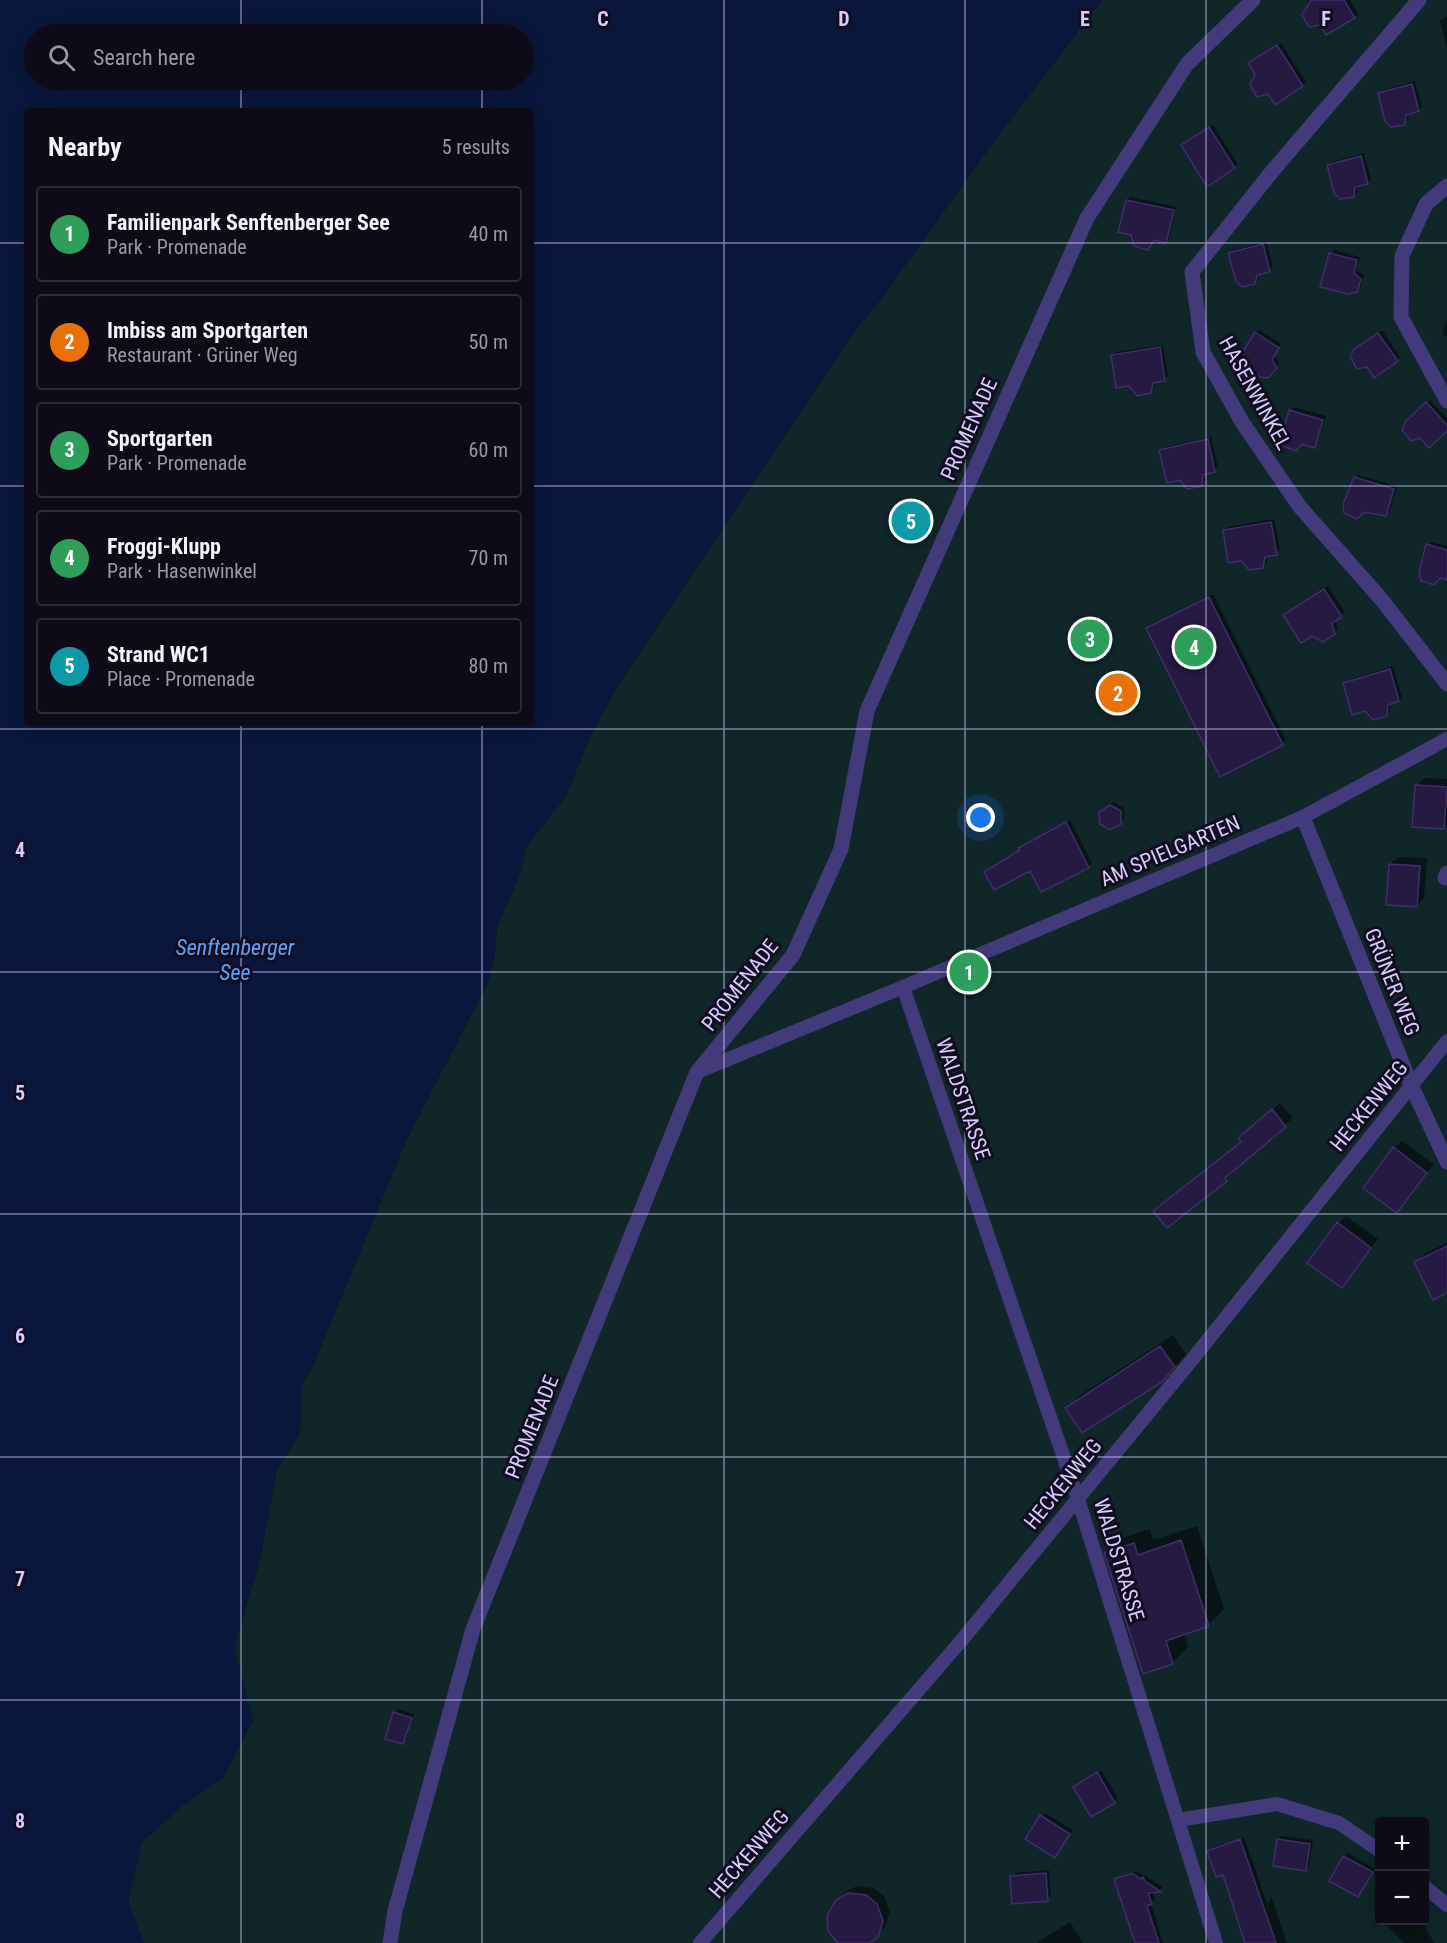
<!DOCTYPE html>
<meta charset="utf-8">
<style>
:root{--surface:#0e0a17;--page:#171320;--text:#f1f3f6;--muted:#9b9aa1;--line:#2e2b36;--accent:#09bded}
body{margin:0;font-family:"Roboto Condensed",sans-serif;background:var(--page);color:var(--text)}
.controls{position:absolute;right:18px;bottom:18px;display:grid;overflow:hidden;border-radius:6px;box-shadow:0 3px 15px #0003}
.controls button{width:54px;height:54px;display:grid;place-items:center;padding:0;border:0;border-bottom:2px solid var(--line);background:var(--surface);color:var(--text);font:30px sans-serif}
.you{position:absolute;left:981px;top:818px;width:21px;height:21px;margin:-15px;border:4px solid #fff;border-radius:50%;background:#1a73e8;box-shadow:0 0 0 9px #1a73e833}
.badge{display:grid;place-items:center;width:39px;height:39px;border-radius:50%;background:var(--accent);color:#fff;font-size:20px;font-weight:700}
.pin{position:absolute;translate:-50% -50%;border:3px solid #fff;box-shadow:0 2px 6px #0006}
.list{margin:0;padding:0;list-style:none}
h2{display:flex;justify-content:space-between;align-items:center;height:78px;margin:0;padding:0 24px;font-size:26px}
h2 small{font-size:20px;font-weight:400;color:var(--muted)}
.list li{display:grid;grid-template-columns:39px 1fr auto;gap:18px;align-items:center;box-sizing:border-box;height:96px;margin:0 12px 12px;padding:0 12px;border:2px solid var(--line);border-radius:6px}
.list b{display:block;font-size:22px;white-space:nowrap}
.list p{margin:0;font-size:20px;white-space:nowrap;color:var(--muted)}
.list em{font-size:20px;font-style:normal;color:var(--muted)}
.icon{flex:none;width:33px;height:33px;fill:none;stroke:currentColor;stroke-width:2;stroke-linecap:round;stroke-linejoin:round}
.map{position:relative;flex:none;width:1447px;height:1943px;overflow:hidden}
.search{position:absolute;background:var(--surface);box-shadow:0 3px 15px #0003;left:24px;top:24px;width:510px;height:66px;display:flex;align-items:center;gap:15px;box-sizing:border-box;padding:0 21px;border-radius:33px;color:var(--muted);font-size:22px}
.panel{position:absolute;background:var(--surface);box-shadow:0 3px 15px #0003;left:24px;top:108px;width:510px;height:618px;border-radius:6px}
.map>svg:first-child{display:block}
</style>
<div class="map">
<svg width="1447" height="1943" viewBox="0 0 1447 1943">
<rect width="100%" height="100%" fill="#120d1f"/>
<!-- green -->
<path fill="#102628" fill-rule="evenodd" d="M 1102,0 L 1447,0 L 1447,1943 L 143,1943 L 128,1901 L 142,1842 L 182,1806 L 223,1778 L 253,1720 L 234,1648 L 260,1559 L 277,1469 L 300,1433 L 301,1387 L 312,1368 L 406,1141 L 487,984 L 494,961 L 497,927 L 520,874 L 526,847 L 566,796 L 589,739 L 617,687 L 856,329 L 881,299 L 992,144 ZM 1380,1822 L 1424,1822 L 1424,1920 L 1380,1920 Z"/>
<!-- water -->
<path fill="#0b173a" fill-rule="evenodd" d="M 0,0 L 1102,0 L 992,144 L 881,299 L 856,329 L 617,687 L 589,739 L 566,796 L 526,847 L 520,874 L 497,927 L 494,961 L 487,984 L 406,1141 L 312,1368 L 301,1387 L 300,1433 L 277,1469 L 260,1558 L 234,1648 L 253,1719 L 223,1778 L 182,1806 L 142,1842 L 128,1901 L 143,1943 L 0,1943 ZM 34,34 L 524,34 L 524,80 L 34,80 ZM 27,111 L 531,111 L 531,723 L 27,723 Z"/>
<!-- shadow -->
<path fill="#0007" d="M 1307,0 L 1350,0 L 1358,14 L 1354,17 L 1310,5 Z
M 1447,16 L 1447,48 L 1440,21 Z
M 1281,43 L 1306,82 L 1302,85 L 1257,74 L 1253,60 Z
M 1415,81 L 1422,107 L 1419,110 L 1409,113 L 1408,119 L 1404,123 L 1380,93 L 1383,90 Z
M 1213,125 L 1238,164 L 1234,167 L 1186,142 Z
M 1364,153 L 1371,179 L 1368,182 L 1358,185 L 1357,192 L 1353,195 L 1329,166 L 1332,162 Z
M 1131,197 L 1176,207 L 1169,238 L 1166,242 L 1155,239 L 1148,248 L 1127,200 Z
M 1266,241 L 1273,267 L 1269,270 L 1259,273 L 1258,279 L 1254,283 L 1230,253 L 1234,250 Z
M 1334,250 L 1360,257 L 1356,270 L 1364,275 L 1360,287 L 1356,291 L 1331,254 Z
M 1447,318 L 1447,336 L 1442,335 Z
M 1259,330 L 1281,344 L 1274,355 L 1279,363 L 1272,373 L 1256,333 Z
M 1382,330 L 1400,357 L 1397,360 L 1367,365 L 1359,346 Z
M 1163,345 L 1168,376 L 1164,379 L 1155,381 L 1154,388 L 1150,392 L 1113,356 L 1116,352 Z
M 1430,400 L 1447,418 L 1447,429 L 1406,423 Z
M 1294,407 L 1326,416 L 1318,442 L 1315,446 L 1291,411 Z
M 1211,437 L 1218,467 L 1214,471 L 1205,473 L 1205,481 L 1201,485 L 1161,450 L 1165,447 Z
M 1358,475 L 1397,486 L 1390,511 L 1386,514 L 1355,478 Z
M 1274,519 L 1280,550 L 1276,553 L 1267,555 L 1266,563 L 1262,567 L 1225,531 L 1228,527 Z
M 1431,542 L 1447,546 L 1447,578 L 1428,545 Z
M 1328,586 L 1345,612 L 1335,619 L 1338,629 L 1334,633 L 1288,612 Z
M 1213,594 L 1286,740 L 1282,744 L 1148,629 L 1151,625 Z
M 1393,666 L 1402,697 L 1399,700 L 1390,702 L 1390,711 L 1386,714 L 1345,683 L 1348,680 Z
M 1119,672 L 1132,675 L 1139,686 L 1136,699 L 1120,711 L 1108,707 L 1102,697 L 1104,683 Z
M 1425,778 L 1447,779 L 1447,824 L 1443,827 L 1417,785 Z
M 1114,802 L 1124,808 L 1124,819 L 1120,823 L 1104,809 Z
M 1070,820 L 1092,863 L 1088,866 L 1041,890 L 1031,869 L 986,872 L 1021,850 L 1020,848 L 1024,844 Z
M 1398,857 L 1427,858 L 1424,898 L 1417,906 L 1390,864 Z
M 1280,1103 L 1293,1118 L 1232,1170 L 1234,1172 L 1226,1179 L 1167,1226 L 1155,1211 L 1243,1141 L 1248,1130 Z
M 1402,1141 L 1434,1164 L 1397,1211 L 1394,1148 Z
M 1346,1216 L 1378,1239 L 1341,1286 L 1338,1223 Z
M 1447,1243 L 1447,1292 L 1416,1262 L 1424,1254 Z
M 1173,1335 L 1186,1354 L 1174,1368 L 1067,1408 L 1079,1396 Z
M 1197,1526 L 1224,1609 L 1209,1625 L 1184,1633 L 1188,1647 L 1172,1663 L 1106,1553 L 1122,1538 L 1150,1529 L 1153,1540 Z
M 398,1709 L 414,1714 L 406,1739 L 403,1743 L 395,1713 Z
M 1101,1770 L 1118,1798 L 1092,1815 L 1075,1787 Z
M 1045,1813 L 1073,1830 L 1058,1853 L 1027,1839 Z
M 1282,1836 L 1313,1840 L 1309,1866 L 1305,1869 L 1278,1839 Z
M 1244,1837 L 1268,1906 L 1271,1896 L 1287,1943 L 1247,1943 L 1224,1873 L 1209,1851 L 1212,1847 Z
M 1348,1853 L 1375,1869 L 1358,1896 L 1344,1857 Z
M 1049,1870 L 1051,1896 L 1047,1899 L 1012,1876 L 1016,1873 Z
M 1136,1871 L 1145,1876 L 1147,1875 L 1148,1878 L 1163,1887 L 1160,1890 L 1152,1891 L 1155,1899 L 1151,1903 L 1163,1943 L 1131,1943 L 1135,1939 L 1116,1879 L 1120,1876 Z
M 857,1886 L 874,1888 L 884,1896 L 890,1912 L 885,1927 L 867,1943 L 840,1943 L 837,1901 L 845,1892 Z
M 1381,1920 L 1422,1920 L 1434,1943 L 1404,1943 Z
M 1070,1922 L 1083,1943 L 1038,1943 L 1041,1940 Z"/>
<!-- building -->
<path fill="#251a3f" stroke="#402d6a" stroke-width="1.5" d="M 1311,0 L 1344,0 L 1355,18 L 1326,35 L 1320,25 L 1309,27 L 1302,15 Z
M 1277,45 L 1303,86 L 1275,105 L 1268,94 L 1257,97 L 1250,85 L 1255,74 L 1248,63 Z
M 1412,84 L 1419,111 L 1406,115 L 1405,125 L 1391,127 L 1385,121 L 1378,93 Z
M 1209,127 L 1235,168 L 1207,187 L 1181,145 Z
M 1361,156 L 1368,184 L 1355,187 L 1354,197 L 1340,199 L 1334,193 L 1327,165 Z
M 1126,200 L 1174,210 L 1166,243 L 1154,240 L 1148,250 L 1134,246 L 1131,235 L 1118,232 Z
M 1263,244 L 1270,272 L 1257,275 L 1255,284 L 1242,287 L 1236,281 L 1228,253 Z
M 1329,253 L 1357,260 L 1354,273 L 1361,279 L 1357,292 L 1348,294 L 1320,287 Z
M 1255,332 L 1279,348 L 1272,360 L 1277,368 L 1268,378 L 1260,377 L 1236,362 Z
M 1378,333 L 1398,361 L 1374,378 L 1367,367 L 1357,369 L 1350,357 L 1354,349 Z
M 1160,347 L 1165,381 L 1153,383 L 1151,393 L 1137,396 L 1129,386 L 1116,388 L 1111,355 Z
M 1426,402 L 1447,425 L 1447,431 L 1429,448 L 1420,438 L 1411,441 L 1402,430 L 1405,422 Z
M 1289,410 L 1323,420 L 1315,448 L 1302,444 L 1296,451 L 1283,446 L 1281,438 Z
M 1208,439 L 1215,472 L 1203,475 L 1202,486 L 1187,489 L 1180,480 L 1167,483 L 1159,450 Z
M 1354,477 L 1394,489 L 1386,516 L 1364,512 L 1357,519 L 1344,513 L 1343,504 Z
M 1271,522 L 1277,555 L 1265,557 L 1263,568 L 1249,570 L 1241,561 L 1228,563 L 1223,530 Z
M 1426,544 L 1447,550 L 1447,580 L 1440,578 L 1434,585 L 1421,581 L 1419,572 Z
M 1324,589 L 1342,617 L 1332,623 L 1335,634 L 1323,642 L 1312,636 L 1301,643 L 1283,615 Z
M 1209,597 L 1283,745 L 1220,777 L 1146,628 Z
M 1390,669 L 1399,701 L 1388,705 L 1387,716 L 1373,720 L 1365,711 L 1352,715 L 1343,683 Z
M1100 693a18 18 0 1 1 36 0a18 18 0 1 1-36 0Z
M 1415,785 L 1447,787 L 1444,829 L 1412,827 Z
M 1110,805 L 1121,811 L 1121,824 L 1110,830 L 1100,824 L 1099,812 Z
M 1066,822 L 1089,868 L 1041,892 L 1030,871 L 994,890 L 984,872 L 1020,850 L 1018,848 Z
M 1389,864 L 1420,866 L 1417,907 L 1386,905 Z
M 1272,1109 L 1286,1127 L 1225,1178 L 1227,1181 L 1167,1228 L 1153,1211 L 1241,1142 L 1238,1138 Z
M 1393,1147 L 1427,1173 L 1397,1213 L 1363,1188 Z
M 1337,1222 L 1371,1248 L 1342,1288 L 1307,1263 Z
M 1447,1246 L 1447,1293 L 1433,1300 L 1414,1262 Z
M 1160,1346 L 1175,1367 L 1162,1382 L 1082,1433 L 1065,1408 Z
M 1181,1540 L 1209,1626 L 1166,1641 L 1173,1664 L 1143,1674 L 1104,1553 L 1134,1543 L 1138,1555 Z
M 393,1712 L 412,1718 L 403,1744 L 385,1739 Z
M 1097,1772 L 1115,1803 L 1091,1817 L 1073,1787 Z
M 1040,1815 L 1070,1834 L 1055,1858 L 1025,1839 Z
M 1240,1839 L 1276,1943 L 1245,1943 L 1223,1875 L 1216,1877 L 1207,1851 Z
M 1277,1839 L 1310,1844 L 1306,1871 L 1273,1866 Z
M 1343,1856 L 1373,1872 L 1358,1897 L 1329,1881 Z
M 1046,1873 L 1048,1901 L 1012,1904 L 1010,1876 Z
M 1132,1873 L 1141,1879 L 1143,1877 L 1145,1881 L 1161,1892 L 1148,1893 L 1152,1904 L 1147,1906 L 1159,1943 L 1135,1943 L 1114,1879 Z
M 848,1893 L 866,1895 L 877,1904 L 883,1921 L 878,1937 L 869,1943 L 838,1943 L 828,1931 L 827,1915 L 836,1900 Z"/>
<g fill="none" stroke-linecap="round" stroke-linejoin="round">
<!-- service -->
<path stroke="#433a7c" stroke-width="14" d="M 903,987 L 1078,1499 L 1216,1943
M 697,1072 L 903,987 L 1303,817 L 1447,739
M 1178,1820 L 1277,1804 L 1339,1823 L 1380,1851
M 1424,1886 L 1447,1905
M 700,1943 L 961,1641 L 1191,1361 L 1447,1041"/>
<!-- pedestrian -->
<path stroke="#433a7c" stroke-width="15" d="M 390,1943 L 395,1911 L 473,1629 L 697,1072 L 793,955 L 841,849 L 867,711 L 1087,218 L 1187,64 L 1253,0"/>
<!-- minor -->
<path stroke="#433a7c" stroke-width="15" d="M 1419,0 L 1274,169 L 1192,272 L 1203,352 L 1242,422 L 1300,507 L 1382,600 L 1447,684
M 1447,186 L 1426,204 L 1402,256 L 1401,317 L 1447,401
M 1303,817 L 1412,1087 L 1447,1162
M 1445,878 L 1447,873"/>
</g>
<!-- grid -->
<path fill="none" stroke="#d7ccfd" stroke-width="1.5" stroke-opacity="0.55" d="M 241,0 L 241,34M 482,0 L 482,34M 724,0 L 724,1943M 965,0 L 965,1943M 1206,0 L 1206,1943M 241,80 L 241,111M 482,80 L 482,111M 0,243 L 27,243M 531,243 L 1447,243M 0,486 L 27,486M 531,486 L 1447,486M 241,723 L 241,1943M 482,723 L 482,1943M 0,729 L 1447,729M 0,972 L 1447,972M 0,1214 L 1447,1214M 0,1457 L 1447,1457M 0,1700 L 1447,1700"/>
<g text-anchor="middle" stroke-width="6" stroke-linejoin="round" paint-order="stroke">
<!-- street labels -->
<g font-size="21" fill="#d7ccfd" stroke="#120d1f">
<text transform="translate(1255 393) rotate(61)" y="7">HASENWINKEL</text>
<text transform="translate(969 429) rotate(-66)" y="7">PROMENADE</text>
<text transform="translate(1170 851) rotate(-23)" y="7">AM SPIELGARTEN</text>
<text transform="translate(1392 982) rotate(68)" y="7">GRÜNER WEG</text>
<text transform="translate(740 985) rotate(-52)" y="7">PROMENADE</text>
<text transform="translate(963 1099) rotate(71)" y="7">WALDSTRASSE</text>
<text transform="translate(1369 1106) rotate(-51)" y="7">HECKENWEG</text>
<text transform="translate(532 1427) rotate(-68)" y="7">PROMENADE</text>
<text transform="translate(1063 1484) rotate(-51)" y="7">HECKENWEG</text>
<text transform="translate(1119 1560) rotate(73)" y="7">WALDSTRASSE</text>
<text transform="translate(749 1854) rotate(-49)" y="7">HECKENWEG</text>
</g>
<!-- water labels -->
<g font-size="22" font-style="italic" fill="#5ea1f9" stroke="#120d1f">
<text x="235" y="955">Senftenberger<tspan x="235" dy="25">See</tspan></text>
</g>
</g>
<g font-size="20" text-anchor="middle" font-weight="bold" fill="#d7ccfd" stroke="#120d1f" stroke-width="6" stroke-linejoin="round" paint-order="stroke">
<text x="603" y="26">C</text>
<text x="844" y="26">D</text>
<text x="1085" y="26">E</text>
<text x="1326" y="26">F</text>
<text x="20" y="857">4</text>
<text x="20" y="1100">5</text>
<text x="20" y="1343">6</text>
<text x="20" y="1586">7</text>
<text x="20" y="1828">8</text>
</g>
</svg>
<div class="controls">
<button>+</button>
<button>−</button>
</div>
<div class="you"></div>
<div class="pin badge" style="left:969px;top:972px;background:#2e9e5b">1</div>
<div class="pin badge" style="left:1118px;top:693px;background:#e8710a">2</div>
<div class="pin badge" style="left:1090px;top:639px;background:#2e9e5b">3</div>
<div class="pin badge" style="left:1194px;top:647px;background:#2e9e5b">4</div>
<div class="pin badge" style="left:911px;top:521px;background:#0f9aa8">5</div>
<div class="search"><svg class="icon" aria-label="search" viewBox="0 0 24 24"><circle cx="10" cy="10" r="6"/><path d="M15 15l6 6"/></svg>Search here</div>
<section class="panel">
<h2>Nearby<small>5 results</small></h2>
<ul class="list">
<li><span class="badge" style="background:#2e9e5b">1</span><div><b>Familienpark Senftenberger See</b><p>Park · Promenade</p></div><em>40 m</em></li>
<li><span class="badge" style="background:#e8710a">2</span><div><b>Imbiss am Sportgarten</b><p>Restaurant · Grüner Weg</p></div><em>50 m</em></li>
<li><span class="badge" style="background:#2e9e5b">3</span><div><b>Sportgarten</b><p>Park · Promenade</p></div><em>60 m</em></li>
<li><span class="badge" style="background:#2e9e5b">4</span><div><b>Froggi-Klupp</b><p>Park · Hasenwinkel</p></div><em>70 m</em></li>
<li><span class="badge" style="background:#0f9aa8">5</span><div><b>Strand WC1</b><p>Place · Promenade</p></div><em>80 m</em></li>
</ul>
</section>
</div>
